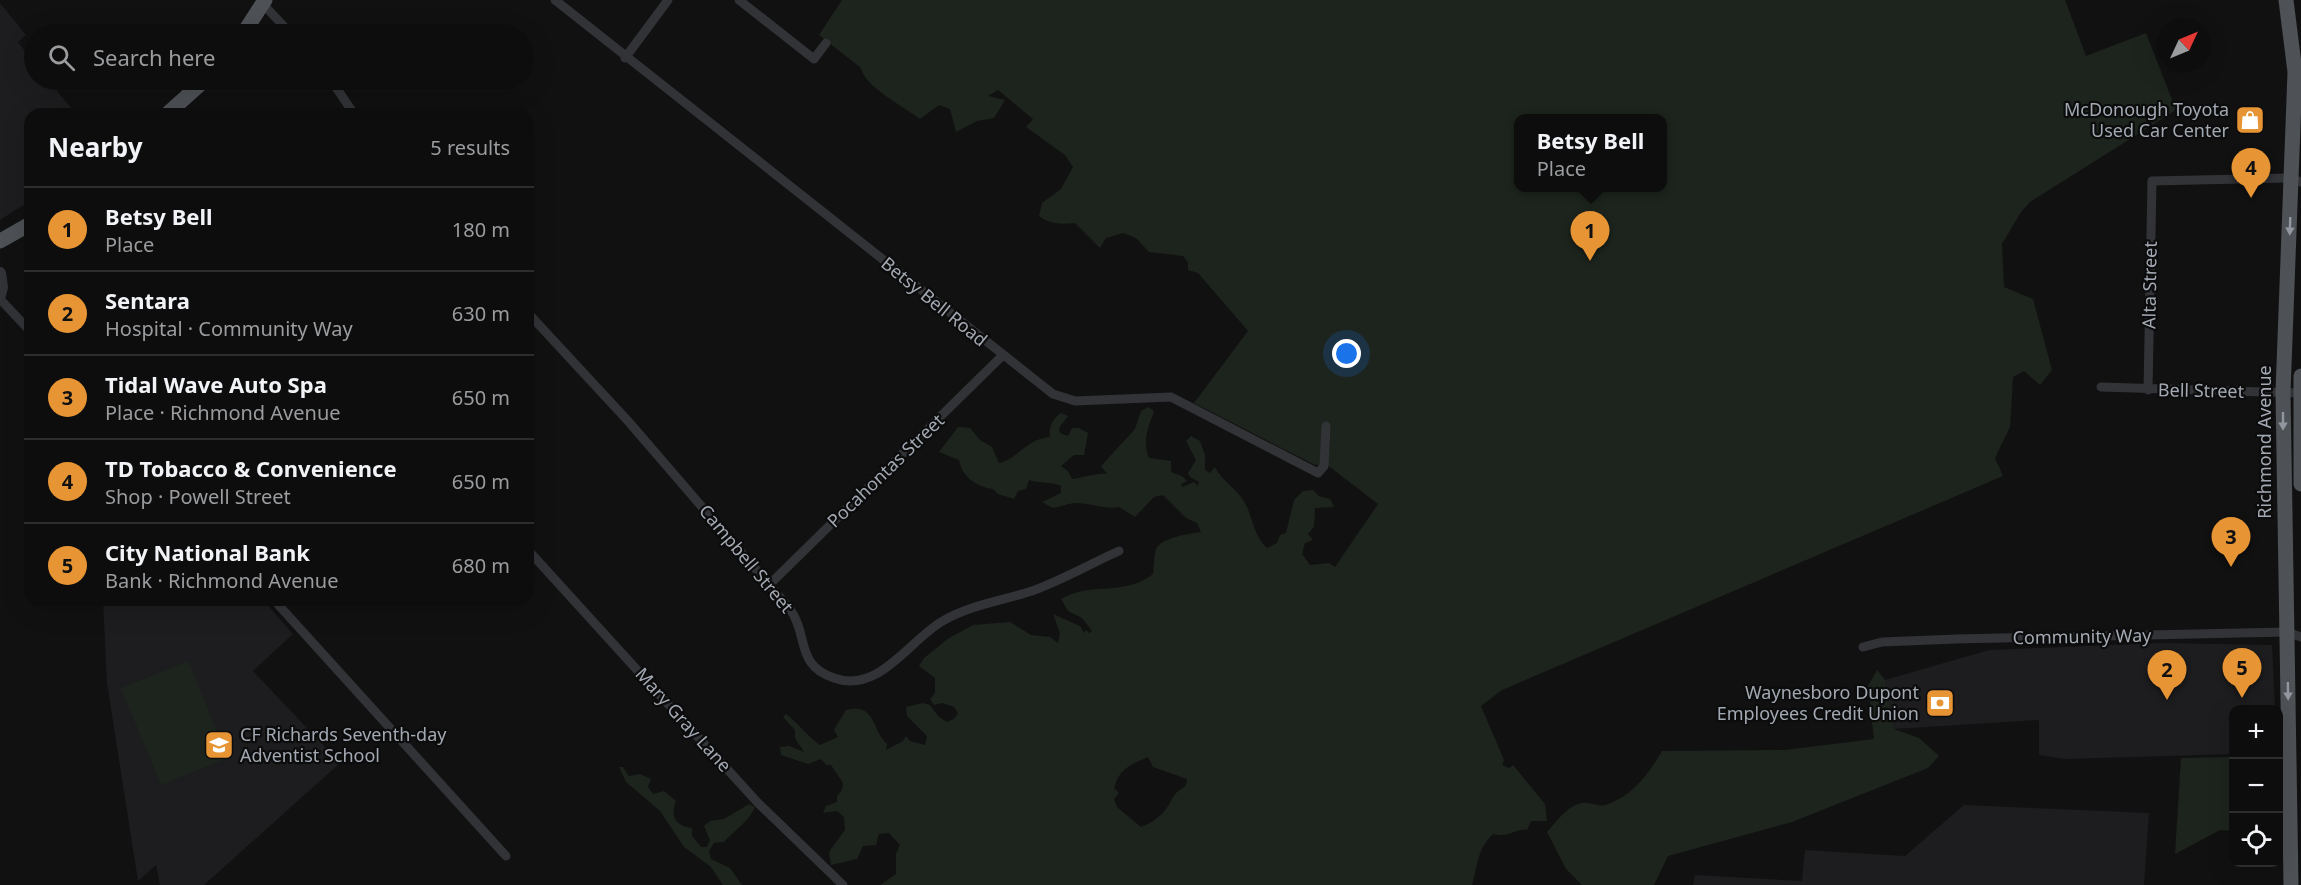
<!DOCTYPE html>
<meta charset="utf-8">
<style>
:root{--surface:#0d0d0e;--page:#1b1b1c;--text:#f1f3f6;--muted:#9a9c9e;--line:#2d2d2e;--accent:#e79434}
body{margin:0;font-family:"Noto Sans",sans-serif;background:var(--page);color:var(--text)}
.controls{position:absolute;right:18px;bottom:18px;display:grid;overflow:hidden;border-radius:12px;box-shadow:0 6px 24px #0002}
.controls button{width:54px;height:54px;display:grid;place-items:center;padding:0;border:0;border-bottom:2px solid var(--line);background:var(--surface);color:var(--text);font:30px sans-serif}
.compass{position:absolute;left:2157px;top:18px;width:54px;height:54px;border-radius:50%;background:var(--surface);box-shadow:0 6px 24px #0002;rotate:46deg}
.you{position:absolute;left:1347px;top:354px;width:21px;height:21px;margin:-15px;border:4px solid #fff;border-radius:50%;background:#1a73e8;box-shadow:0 0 0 9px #1a73e833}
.badge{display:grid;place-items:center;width:39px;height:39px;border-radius:50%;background:var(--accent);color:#111;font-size:20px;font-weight:700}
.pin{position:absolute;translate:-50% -50px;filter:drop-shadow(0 2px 3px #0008)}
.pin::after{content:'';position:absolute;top:32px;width:21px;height:18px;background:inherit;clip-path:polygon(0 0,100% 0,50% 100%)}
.popup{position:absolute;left:1514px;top:114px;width:153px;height:78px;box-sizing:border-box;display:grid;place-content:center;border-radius:12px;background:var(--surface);filter:drop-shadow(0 2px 4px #0005);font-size:20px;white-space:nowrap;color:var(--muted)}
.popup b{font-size:22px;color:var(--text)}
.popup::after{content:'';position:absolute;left:50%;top:100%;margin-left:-12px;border:12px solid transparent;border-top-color:var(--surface)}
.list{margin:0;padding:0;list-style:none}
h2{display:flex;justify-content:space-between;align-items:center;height:78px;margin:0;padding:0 24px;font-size:26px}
h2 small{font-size:20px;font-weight:400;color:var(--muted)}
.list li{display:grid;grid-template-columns:39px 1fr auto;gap:18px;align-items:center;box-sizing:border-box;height:84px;padding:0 24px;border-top:2px solid var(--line)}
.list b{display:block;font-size:22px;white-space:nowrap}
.list p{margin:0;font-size:20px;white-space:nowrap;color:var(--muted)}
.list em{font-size:20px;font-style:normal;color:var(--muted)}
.icon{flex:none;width:33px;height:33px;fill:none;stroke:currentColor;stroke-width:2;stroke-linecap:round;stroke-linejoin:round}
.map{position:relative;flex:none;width:2301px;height:885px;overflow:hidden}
.search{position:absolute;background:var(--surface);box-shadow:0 6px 24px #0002;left:24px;top:24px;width:510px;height:66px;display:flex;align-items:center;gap:15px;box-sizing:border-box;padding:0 21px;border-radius:33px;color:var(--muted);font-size:22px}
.panel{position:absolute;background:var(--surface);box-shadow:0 6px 24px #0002;left:24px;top:108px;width:510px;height:498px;border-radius:18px}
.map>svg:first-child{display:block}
</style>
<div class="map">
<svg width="2301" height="885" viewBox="0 0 2301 885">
<rect width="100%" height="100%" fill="#111112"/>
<!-- built -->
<path fill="#1d1d1f" d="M 0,3 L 26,35 L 18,42 L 34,63 L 34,80 L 48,80 L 76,114 L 30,114 L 30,201 L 0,220 Z
M 103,600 L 263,600 L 293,634 L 253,671 L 340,763 L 204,885 L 160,885 L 156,865 L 138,881 L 107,683 Z
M 2161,643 L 2272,645 L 2275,709 L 2234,710 L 2233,754 L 2065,759 L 2039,755 L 2039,720 L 1894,729 L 1885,680 L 1989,650 Z
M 1964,805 L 2149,813 L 2144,885 L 1693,885 L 1695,875 L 1802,881 L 1805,850 L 1905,856 Z"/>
<!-- green -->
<path fill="#1d241d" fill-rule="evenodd" d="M 842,0 L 2065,0 L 2086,56 L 2146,33 L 2176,110 L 2030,202 L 2021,212 L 2002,244 L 2004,287 L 2033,299 L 2052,370 L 2040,385 L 2024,371 L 2013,377 L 2010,427 L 1995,458 L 2003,476 L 1502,690 L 1481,706 L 1504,760 L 1502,765 L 1509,768 L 1513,765 L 1545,804 L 1547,821 L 1531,821 L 1527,830 C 1515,828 1511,838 1493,834 C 1477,849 1478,865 1472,885 L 880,885 L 896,874 L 896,854 L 900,845 L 889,833 L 879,834 L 876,845 L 863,846 L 857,859 L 831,865 L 829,852 L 845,830 L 844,817 L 837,811 L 823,813 L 826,806 L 837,802 L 837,796 L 842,790 L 843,783 L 831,765 L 826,765 L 821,759 L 808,764 L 781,755 L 780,747 L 789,746 L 804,752 L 795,738 L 795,730 L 783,717 L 786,714 C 799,724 807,736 820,745 L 838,737 L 834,730 L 846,710 C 877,703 871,730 887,744 L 886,750 L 903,741 L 906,736 L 910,741 L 925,745 L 927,736 L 907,716 L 906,707 L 923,703 L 930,705 L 938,716 L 947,722 L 954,719 L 958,713 L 954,707 L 942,703 L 934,705 L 930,699 L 935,693 L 935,678 L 919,666 L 924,658 L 949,638 L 973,625 L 1010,622 L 1031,635 L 1050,637 L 1058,643 L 1060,633 L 1053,614 L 1080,626 L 1084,633 L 1086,630 L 1089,633 L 1092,631 L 1082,618 L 1068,611 L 1061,599 C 1092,581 1124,597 1153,574 C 1154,567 1154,556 1156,549 C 1162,537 1189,534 1201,532 L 1197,523 L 1186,518 L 1163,495 L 1154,497 L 1135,517 L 1119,507 C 1106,510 1091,503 1076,503 C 1069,503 1060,507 1053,508 L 1042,502 L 1061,493 L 1061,486 C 1051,481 1040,484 1029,480 L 1026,489 L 1018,491 L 1014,499 L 998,494 L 993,489 C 977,487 962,477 959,460 L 939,452 L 958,427 L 970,428 L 980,440 L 992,447 L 999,463 C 1020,458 1024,440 1050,437 C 1048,428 1053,418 1061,413 L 1068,416 L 1059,428 L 1060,433 L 1068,436 L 1072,428 L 1079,428 L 1088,433 L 1084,455 L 1074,455 L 1061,466 L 1068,471 L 1072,479 C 1084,478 1094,473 1107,474 L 1101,466 L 1135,429 L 1141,411 L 1148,407 L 1154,411 C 1148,429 1142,440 1149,458 L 1171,461 L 1171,472 L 1182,476 L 1187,481 L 1181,484 L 1182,487 L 1194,482 L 1198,486 L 1199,482 L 1190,477 L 1188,473 L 1196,460 L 1186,441 L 1191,436 L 1200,441 L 1205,455 L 1205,470 L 1210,473 L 1215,467 C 1222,482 1240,490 1247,507 C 1253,521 1255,537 1267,548 L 1277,543 L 1280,535 L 1286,533 L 1294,500 L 1303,491 L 1313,490 L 1319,496 L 1330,499 L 1334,507 L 1315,508 L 1314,527 L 1308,534 L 1313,540 L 1305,543 L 1302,554 L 1310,565 L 1329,563 L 1335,567 L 1378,504 L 1326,464 L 1315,465 L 1194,403 L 1248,331 L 1198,273 L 1188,270 L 1188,262 L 1183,256 L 1149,252 L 1136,238 L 1123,233 L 1106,238 L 1100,248 L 1075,223 C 1062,224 1050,225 1039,216 L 1042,203 L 1061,189 L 1073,167 L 1065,155 L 1026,127 L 1033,119 L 998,90 L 988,96 L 1005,100 L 994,118 L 977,121 L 956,132 L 950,109 L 939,105 L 920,119 C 904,107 864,86 861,68 L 819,35 ZM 1518,118 L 1662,118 L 1662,188 L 1518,188 ZM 1148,757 L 1153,767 L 1187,779 C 1187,788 1182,788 1176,793 C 1173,796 1171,802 1168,806 C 1162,816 1152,823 1141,827 L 1117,807 L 1114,799 L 1119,793 L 1114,788 C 1119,769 1131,764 1148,757 Z
M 188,661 L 228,758 L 161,785 L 121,688 Z
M 1877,670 L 1885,680 L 1894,729 L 1919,738 L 1939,756 L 1928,768 L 1792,822 L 1668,856 L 1654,885 L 1582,885 L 1566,869 L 1547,832 C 1556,822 1568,805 1582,803 C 1590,802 1598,807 1606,805 C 1633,795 1648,775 1662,751 L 1785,750 L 1874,739 L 1868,686 Z
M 2233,757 L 2233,831 L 2220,830 L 2175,854 L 2181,758 Z
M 619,767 L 623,767 L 629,776 L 640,774 L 651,779 L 648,787 L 653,794 L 664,791 L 676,801 C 670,816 675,826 692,828 L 692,836 L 701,847 L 707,847 L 710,840 L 704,826 L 710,821 L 724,819 L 749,804 L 755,807 C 751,819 733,832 724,842 L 714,843 L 709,851 L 711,859 L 730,868 L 742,885 L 723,885 L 711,867 L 684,847 L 660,811 L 626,782 Z"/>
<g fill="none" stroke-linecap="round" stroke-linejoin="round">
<!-- minor -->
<path stroke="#323337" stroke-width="9" d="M 555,0 L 1053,394 L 1075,401 L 1171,397 L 1318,473 L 1324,466 L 1326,426
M 739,0 L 814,59 L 826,43
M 263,4 L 291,34
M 625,58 L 668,0
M 331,80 L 354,114
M 0,299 L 30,331
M 528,313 L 628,421 L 790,609 C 809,636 795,665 834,678 C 878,694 907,643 941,622 C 969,605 1001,601 1032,591 C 1062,580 1090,564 1119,551
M 2101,387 L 2300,393
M 2148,390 L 2152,181 L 2291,178 L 2301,182
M 528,550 L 758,803 L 843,885
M 769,585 L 1002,356
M 274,600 L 506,856
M 1863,647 L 1882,642 L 1956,639 L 2287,632 L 2301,637"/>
<!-- tertiary -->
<path stroke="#323337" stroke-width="12" d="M 0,273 L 2,287 L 0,295"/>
<!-- primary -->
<path stroke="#4e5155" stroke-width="15" d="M 2286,0 L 2295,72 L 2283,392 L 2291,885
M 243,34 L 265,0
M 167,114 L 205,80
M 0,241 L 30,224
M 2301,376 L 2301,484"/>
</g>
<!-- one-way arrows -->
<defs><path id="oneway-solid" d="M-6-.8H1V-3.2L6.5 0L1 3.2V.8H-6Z" transform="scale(1.5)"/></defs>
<g fill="#92979f">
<use href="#oneway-solid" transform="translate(2290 226) rotate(92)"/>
<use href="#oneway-solid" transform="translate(2283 421) rotate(90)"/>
<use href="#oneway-solid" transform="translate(2288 691) rotate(89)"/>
</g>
<!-- icons -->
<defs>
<g id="shop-square" transform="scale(1.5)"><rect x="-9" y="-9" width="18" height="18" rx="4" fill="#e79434" stroke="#0c0c0d"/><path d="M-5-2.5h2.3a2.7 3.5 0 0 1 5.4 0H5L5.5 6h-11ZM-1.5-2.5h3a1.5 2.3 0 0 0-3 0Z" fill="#fff"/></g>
<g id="bank-square" transform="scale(1.5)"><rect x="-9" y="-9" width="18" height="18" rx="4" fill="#e79434" stroke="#0c0c0d"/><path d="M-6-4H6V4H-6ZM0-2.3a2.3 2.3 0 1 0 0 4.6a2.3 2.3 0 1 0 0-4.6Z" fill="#fff"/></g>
<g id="school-square" transform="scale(1.5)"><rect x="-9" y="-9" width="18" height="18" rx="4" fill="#e79434" stroke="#0c0c0d"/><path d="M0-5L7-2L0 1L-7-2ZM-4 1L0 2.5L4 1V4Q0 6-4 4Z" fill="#fff"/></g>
</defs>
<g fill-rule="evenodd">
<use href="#shop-square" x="2250" y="120"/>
<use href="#bank-square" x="1940" y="703"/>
<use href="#school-square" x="219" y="745"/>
</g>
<g text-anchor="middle" stroke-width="4.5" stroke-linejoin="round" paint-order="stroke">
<!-- poi labels -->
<g font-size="18" fill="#a3a9b2" stroke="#0c0c0d" text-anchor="end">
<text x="2229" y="116">McDonough Toyota<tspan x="2229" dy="21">Used Car Center</tspan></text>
<text x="1919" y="699">Waynesboro Dupont<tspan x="1919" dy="21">Employees Credit Union</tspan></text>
<text x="240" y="741" text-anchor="start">CF Richards Seventh-day<tspan x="240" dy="21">Adventist School</tspan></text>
</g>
<!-- street labels -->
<g font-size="18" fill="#a3a9b2" stroke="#0c0c0d">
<text transform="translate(2150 285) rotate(-89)" y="6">Alta Street</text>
<text transform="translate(934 302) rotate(39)" y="6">Betsy Bell Road</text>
<text transform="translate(2201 391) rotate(1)" y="6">Bell Street</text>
<text transform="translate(2265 442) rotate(-90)" y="6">Richmond Avenue</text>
<text transform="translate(886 471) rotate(-44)" y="6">Pocahontas Street</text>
<text transform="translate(746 559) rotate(50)" y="6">Campbell Street</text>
<text transform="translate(2082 637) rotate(-1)" y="6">Community Way</text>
<text transform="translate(683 720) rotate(48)" y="6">Mary Gray Lane</text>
</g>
</g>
</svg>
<div class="controls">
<button>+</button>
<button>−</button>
<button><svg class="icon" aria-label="locate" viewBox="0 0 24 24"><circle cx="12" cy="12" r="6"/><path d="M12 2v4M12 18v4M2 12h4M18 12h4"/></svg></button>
</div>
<svg class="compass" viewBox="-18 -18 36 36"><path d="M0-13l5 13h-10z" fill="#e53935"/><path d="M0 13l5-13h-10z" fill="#9a9c9e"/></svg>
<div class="you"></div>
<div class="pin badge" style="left:1590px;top:261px">1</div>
<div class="popup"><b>Betsy Bell</b>Place</div>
<div class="pin badge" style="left:2167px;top:700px">2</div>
<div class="pin badge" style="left:2231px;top:567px">3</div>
<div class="pin badge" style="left:2251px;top:198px">4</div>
<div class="pin badge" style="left:2242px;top:698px">5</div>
<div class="search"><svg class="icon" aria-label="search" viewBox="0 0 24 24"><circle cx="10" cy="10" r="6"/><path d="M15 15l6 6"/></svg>Search here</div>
<section class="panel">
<h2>Nearby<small>5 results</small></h2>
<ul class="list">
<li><span class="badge">1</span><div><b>Betsy Bell</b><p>Place</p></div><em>180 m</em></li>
<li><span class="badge">2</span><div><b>Sentara</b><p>Hospital · Community Way</p></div><em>630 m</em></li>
<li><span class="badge">3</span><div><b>Tidal Wave Auto Spa</b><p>Place · Richmond Avenue</p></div><em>650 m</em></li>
<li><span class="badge">4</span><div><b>TD Tobacco &amp; Convenience</b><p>Shop · Powell Street</p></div><em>650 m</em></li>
<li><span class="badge">5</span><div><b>City National Bank</b><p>Bank · Richmond Avenue</p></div><em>680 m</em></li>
</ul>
</section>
</div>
